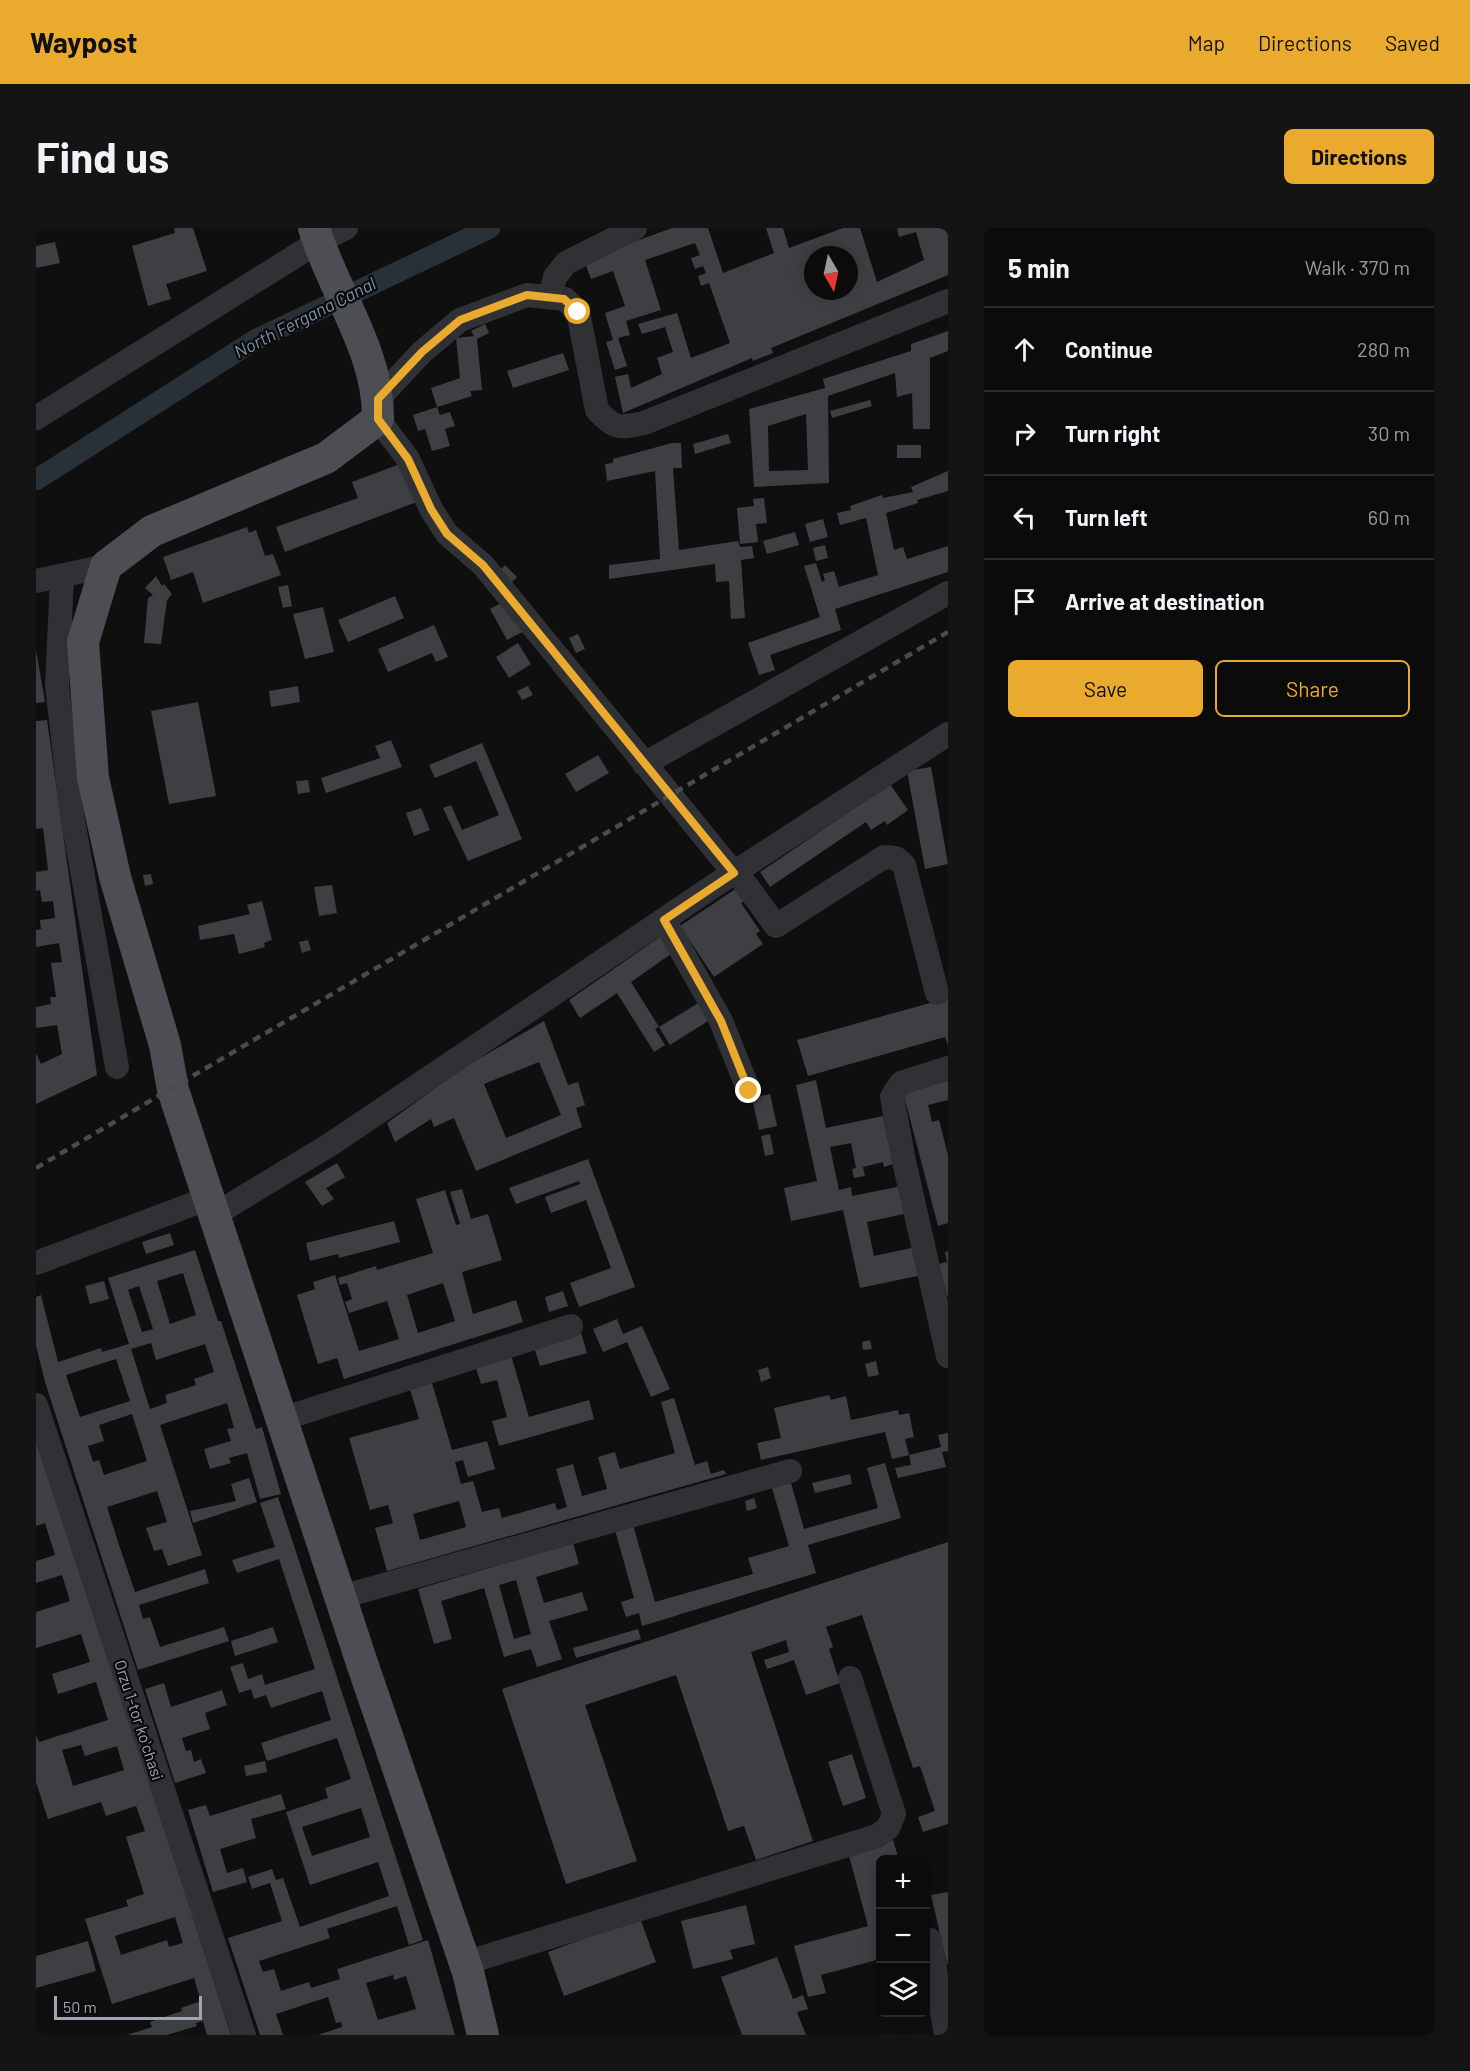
<!DOCTYPE html>
<meta charset="utf-8">
<style>
:root{--surface:#0b0b0c;--page:#141415;--text:#f1f3f6;--muted:#9a9b9d;--line:#2b2b2d;--accent:#e9aa2e}
body{margin:0;font-family:Barlow,sans-serif;background:var(--page);color:var(--text)}
.controls{position:absolute;right:18px;bottom:18px;display:grid;overflow:hidden;border-radius:9px;box-shadow:0 3px 15px #0003}
.controls button{width:54px;height:54px;display:grid;place-items:center;padding:0;border:0;border-bottom:2px solid var(--line);background:var(--surface);color:var(--text);font:30px sans-serif}
.compass{position:absolute;left:768px;top:18px;width:54px;height:54px;border-radius:50%;background:var(--surface);box-shadow:0 3px 15px #0003;rotate:171deg}
.scale{position:absolute;left:18px;bottom:15px;width:148px;box-sizing:border-box;padding-left:6px;border:3px solid #a0a5b1;border-top:0;font-size:16px;line-height:21px;white-space:nowrap;color:#a0a5b1;-webkit-text-stroke:4px #0a0a0b;paint-order:stroke}
.stop{position:absolute;width:18px;height:18px;margin:-14px;border:4px solid #e9aa2e;border-radius:50%;background:#fff}
.stop.end{background:#e9aa2e;border-color:#fff;box-shadow:0 2px 6px #0008}
.list{margin:0;padding:0;list-style:none}
h2{display:flex;justify-content:space-between;align-items:center;height:78px;margin:0;padding:0 24px;font-size:26px}
h2 small{font-size:20px;font-weight:400;color:var(--muted)}
.list li{display:grid;grid-template-columns:39px 1fr auto;gap:18px;align-items:center;box-sizing:border-box;height:84px;padding:0 24px;border-top:2px solid var(--line)}
.list b{display:block;font-size:22px;white-space:nowrap}
.list em{font-size:20px;font-style:normal;color:var(--muted)}
.actions{display:flex;gap:12px;padding:18px 24px}
.actions a{flex:1;padding:14px 0;border:2px solid var(--accent);border-radius:9px;text-align:center;font-size:21px;color:var(--accent)}
.actions .main{background:var(--accent);color:#111}
.icon{flex:none;width:33px;height:33px;fill:none;stroke:currentColor;stroke-width:2;stroke-linecap:round;stroke-linejoin:round}
.map{position:relative;flex:none;width:912px;height:1807px;overflow:hidden;border-radius:9px}
header{display:flex;align-items:center;gap:36px;box-sizing:border-box;height:84px;padding:0 30px;background:var(--accent);color:#111}
header strong{font-size:28px}
nav{display:flex;gap:33px;margin-inline-start:auto;font-size:21px}
.intro{display:flex;align-items:center;justify-content:space-between;box-sizing:border-box;height:144px;padding:0 36px}
h1{margin:0;font-size:42px}
.button{padding:15px 27px;border-radius:9px;background:var(--accent);color:#111;font-size:21px;font-weight:700}
main{display:flex;gap:36px;padding:0 36px}
aside{flex:1;background:var(--surface);border-radius:9px;box-shadow:0 3px 15px #0003}
.map>svg:first-child{display:block}
</style>
<header>
<strong>Waypost</strong>
<nav><a>Map</a><a>Directions</a><a>Saved</a></nav>
</header>
<div class="intro"><h1>Find us</h1><a class="button">Directions</a></div>
<main>
<div class="map">
<svg width="912" height="1807" viewBox="0 0 912 1807">
<rect width="100%" height="100%" fill="#0f0f10"/>
<g fill="none" stroke-linecap="round" stroke-linejoin="round">
<!-- canal -->
<path stroke="#293138" stroke-width="21" d="M 0,252 L 219,112 L 454,0"/>
</g>
<!-- building -->
<path fill="#3e3f43" fill-rule="evenodd" d="M 138,0 L 157,0 L 171,43 L 130,56 L 135,71 L 112,78 L 96,18 L 139,5 Z
M 636,0 L 672,0 L 687,45 L 738,25 L 730,0 L 747,0 L 753,20 L 807,0 L 824,0 L 841,54 L 888,32 L 880,4 L 863,9 L 861,0 L 912,0 L 912,47 L 735,120 L 737,125 L 717,133 L 716,130 L 587,185 L 579,149 L 592,146 L 595,160 L 626,146 L 621,130 L 637,124 L 629,99 L 606,106 L 602,96 L 641,85 L 655,130 L 694,115 L 673,55 L 665,58 L 662,48 L 670,45 L 667,38 L 659,41 L 655,30 L 664,27 L 659,15 L 609,32 L 625,82 L 590,93 L 594,107 L 582,110 L 591,138 L 579,142 L 570,114 L 577,112 L 569,85 L 589,78 L 577,43 L 555,51 L 548,32 ZM 777,27 L 813,27 L 813,63 L 777,63 Z
M 19,14 L 24,35 L 0,40 L 0,18 Z
M 449,96 L 453,105 L 441,111 L 446,162 L 434,163 L 436,168 L 401,179 L 395,160 L 424,150 L 420,110 L 438,108 L 435,103 Z
M 912,103 L 912,123 L 894,130 L 894,201 L 877,201 L 876,165 L 861,169 L 859,145 L 792,168 L 793,255 L 718,259 L 713,181 L 789,160 L 787,151 L 875,123 L 875,116 ZM 770,186 L 772,242 L 733,243 L 732,198 Z
M 527,125 L 533,142 L 477,160 L 471,143 Z
M 834,172 L 836,178 L 796,190 L 794,183 Z
M 401,179 L 404,187 L 414,184 L 419,198 L 409,201 L 414,218 L 396,223 L 389,201 L 382,203 L 377,187 Z
M 692,206 L 695,215 L 659,226 L 657,216 Z
M 636,215 L 645,215 L 646,240 L 637,240 L 643,322 L 702,313 L 704,319 L 716,318 L 718,330 L 705,332 L 709,390 L 695,391 L 693,353 L 680,354 L 679,336 L 573,351 L 573,337 L 624,331 L 619,243 L 571,253 L 569,236 L 577,235 L 577,231 Z
M 861,217 L 885,217 L 885,230 L 861,230 Z
M 372,233 L 386,272 L 249,324 L 240,299 L 322,270 L 316,254 Z
M 912,243 L 912,263 L 881,272 L 882,275 L 850,285 L 858,322 L 867,319 L 871,331 L 912,318 L 912,344 L 799,381 L 805,402 L 734,427 L 739,442 L 723,447 L 712,415 L 784,389 L 768,338 L 780,335 L 786,354 L 789,352 L 787,346 L 798,343 L 803,359 L 842,347 L 830,290 L 804,297 L 801,285 L 815,282 L 814,278 L 846,267 L 847,270 L 877,264 L 875,259 Z
M 728,270 L 731,295 L 720,296 L 722,314 L 704,316 L 701,280 L 718,278 L 717,271 Z
M 787,291 L 792,309 L 774,314 L 769,296 Z
M 211,299 L 213,305 L 220,302 L 229,328 L 237,326 L 245,347 L 167,375 L 157,344 L 135,352 L 127,329 Z
M 759,304 L 763,317 L 731,326 L 727,313 Z
M 789,317 L 792,330 L 780,333 L 777,320 Z
M 469,337 L 481,349 L 475,355 L 463,343 Z
M 120,348 L 126,358 L 128,356 L 136,366 L 131,372 L 125,416 L 108,415 L 112,370 L 117,367 L 109,360 Z
M 252,357 L 256,378 L 247,380 L 242,359 Z
M 359,368 L 368,390 L 312,414 L 302,392 Z
M 469,373 L 492,401 L 471,412 L 454,381 Z
M 287,379 L 298,424 L 269,431 L 257,386 Z
M 398,397 L 412,429 L 400,434 L 396,425 L 352,444 L 342,421 Z
M 542,406 L 549,421 L 540,425 L 533,410 Z
M 482,415 L 495,436 L 473,450 L 460,429 Z
M 0,422 L 9,474 L 0,475 Z
M 262,458 L 264,474 L 235,479 L 233,463 Z
M 492,458 L 497,467 L 486,472 L 481,463 Z
M 162,474 L 180,568 L 133,576 L 115,483 Z
M 11,492 L 61,847 L 0,876 L 0,825 L 5,836 L 26,826 L 21,797 L 0,800 L 0,779 L 15,776 L 14,769 L 20,769 L 15,735 L 26,734 L 23,715 L 0,719 L 0,702 L 5,701 L 4,692 L 19,690 L 17,673 L 6,674 L 4,662 L 0,663 L 0,644 L 12,642 L 7,600 L 0,601 L 0,493 Z
M 355,512 L 366,539 L 290,565 L 285,550 L 344,530 L 339,518 Z
M 446,515 L 486,611 L 432,633 L 407,580 L 415,577 L 426,602 L 463,587 L 440,533 L 399,550 L 393,537 Z
M 562,527 L 573,545 L 540,564 L 529,546 Z
M 895,539 L 912,636 L 889,641 L 871,543 Z
M 272,552 L 274,564 L 262,566 L 260,553 Z
M 854,556 L 872,582 L 851,597 L 849,593 L 835,602 L 830,594 L 734,659 L 724,644 Z
M 385,580 L 394,602 L 378,608 L 370,585 Z
M 115,646 L 117,656 L 109,658 L 107,647 Z
M 707,656 L 715,669 L 705,675 L 724,703 L 720,706 L 727,716 L 678,749 L 644,698 Z
M 296,657 L 301,685 L 283,688 L 278,659 Z
M 226,673 L 236,712 L 228,715 L 229,719 L 203,726 L 198,706 L 164,712 L 162,698 L 214,686 L 211,677 Z
M 631,704 L 642,721 L 595,754 L 623,799 L 619,801 L 629,817 L 618,824 L 581,765 L 544,790 L 533,772 Z
M 272,712 L 275,722 L 266,725 L 263,714 Z
M 912,770 L 912,817 L 909,809 L 772,848 L 761,812 Z
M 669,771 L 680,788 L 634,817 L 623,799 Z
M 508,793 L 532,857 L 542,854 L 549,877 L 540,880 L 546,899 L 440,943 L 418,890 L 398,899 L 395,891 L 359,914 L 351,895 L 427,840 ZM 503,834 L 525,887 L 470,910 L 448,856 Z
M 780,852 L 790,900 L 847,888 L 857,936 L 848,939 L 847,934 L 827,939 L 829,948 L 818,950 L 816,941 L 820,940 L 815,915 L 794,919 L 803,962 L 815,959 L 816,968 L 866,958 L 872,985 L 831,994 L 838,1028 L 880,1019 L 886,1047 L 824,1060 L 807,982 L 755,993 L 748,960 L 781,953 L 760,857 Z
M 912,853 L 912,872 L 892,877 L 896,894 L 903,892 L 912,927 L 912,995 L 902,998 L 867,864 Z
M 734,866 L 741,898 L 723,902 L 716,870 Z
M 734,906 L 738,926 L 729,928 L 725,908 Z
M 552,931 L 599,1059 L 543,1079 L 534,1055 L 575,1040 L 550,972 L 515,985 L 509,969 L 544,956 L 543,953 L 480,976 L 473,960 Z
M 301,935 L 309,949 L 290,960 L 298,971 L 286,978 L 269,954 Z
M 426,961 L 435,991 L 452,986 L 466,1032 L 426,1044 L 437,1086 L 480,1072 L 487,1094 L 308,1151 L 301,1130 L 282,1136 L 261,1067 L 279,1061 L 277,1054 L 299,1047 L 323,1123 L 363,1111 L 351,1073 L 313,1085 L 309,1074 L 316,1071 L 311,1055 L 304,1057 L 302,1050 L 340,1038 L 341,1042 L 397,1025 L 380,971 L 409,962 L 420,997 L 424,996 L 414,964 ZM 407,1055 L 419,1093 L 382,1105 L 371,1067 Z
M 358,993 L 364,1014 L 303,1030 L 302,1026 L 274,1033 L 270,1015 Z
M 134,1005 L 138,1017 L 110,1026 L 106,1014 Z
M 159,1022 L 182,1093 L 185,1093 L 220,1201 L 226,1199 L 245,1266 L 224,1271 L 211,1225 L 193,1230 L 195,1235 L 174,1241 L 168,1221 L 195,1213 L 191,1201 L 198,1200 L 191,1175 L 124,1197 L 166,1327 L 132,1338 L 126,1321 L 118,1323 L 110,1300 L 131,1294 L 121,1263 L 71,1279 L 84,1320 L 99,1364 L 169,1341 L 173,1355 L 103,1377 L 107,1391 L 114,1389 L 124,1419 L 188,1399 L 193,1413 L 102,1442 L 9,1154 L 0,1118 L 0,1069 L 5,1067 L 22,1134 L 65,1120 L 66,1124 L 93,1116 L 72,1050 ZM 147,1045 L 160,1087 L 134,1096 L 121,1053 ZM 103,1058 L 117,1101 L 106,1104 L 92,1062 ZM 115,1115 L 120,1132 L 169,1116 L 178,1144 L 158,1151 L 160,1157 L 129,1167 L 131,1175 L 114,1181 L 95,1121 ZM 80,1131 L 94,1173 L 44,1189 L 30,1147 ZM 96,1186 L 111,1233 L 68,1247 L 63,1232 L 57,1234 L 52,1218 L 68,1213 L 63,1197 Z
M 912,1023 L 912,1068 L 911,1068 L 903,1036 L 911,1034 L 909,1024 Z
M 68,1053 L 73,1071 L 54,1076 L 49,1058 Z
M 527,1063 L 532,1078 L 513,1084 L 509,1069 Z
M 581,1091 L 587,1106 L 606,1098 L 634,1161 L 615,1169 L 591,1114 L 567,1124 L 557,1101 Z
M 545,1105 L 551,1125 L 504,1138 L 498,1119 Z
M 834,1112 L 836,1121 L 827,1122 L 826,1114 Z
M 475,1127 L 493,1189 L 553,1172 L 558,1191 L 463,1218 L 456,1193 L 471,1189 L 461,1152 L 445,1156 L 439,1137 Z
M 840,1133 L 843,1147 L 832,1149 L 829,1136 Z
M 732,1139 L 735,1150 L 725,1154 L 722,1142 Z
M 395,1152 L 416,1222 L 451,1213 L 459,1241 L 432,1249 L 427,1232 L 419,1234 L 425,1256 L 437,1253 L 446,1284 L 463,1280 L 466,1290 L 519,1275 L 521,1282 L 531,1279 L 520,1241 L 537,1236 L 546,1268 L 571,1261 L 562,1229 L 579,1224 L 584,1241 L 639,1225 L 625,1174 L 638,1170 L 659,1237 L 671,1233 L 675,1246 L 688,1242 L 690,1246 L 351,1343 L 339,1300 L 357,1295 L 352,1277 L 334,1282 L 313,1210 L 383,1191 L 373,1158 ZM 423,1273 L 430,1299 L 384,1312 L 377,1286 Z
M 793,1167 L 795,1172 L 810,1168 L 815,1192 L 862,1182 L 863,1187 L 873,1185 L 878,1209 L 869,1211 L 873,1227 L 856,1231 L 849,1204 L 725,1232 L 721,1215 L 745,1210 L 738,1180 Z
M 0,1199 L 195,1807 L 171,1807 L 167,1793 L 160,1795 L 161,1798 L 131,1807 L 91,1807 L 116,1799 L 114,1794 L 146,1783 L 145,1780 L 165,1773 L 158,1750 L 76,1776 L 49,1691 L 92,1678 L 90,1672 L 108,1666 L 90,1609 L 109,1603 L 100,1578 L 70,1588 L 65,1574 L 12,1591 L 0,1554 L 0,1507 L 3,1514 L 72,1492 L 60,1454 L 22,1466 L 16,1446 L 54,1434 L 45,1406 L 0,1420 L 0,1384 L 34,1373 L 26,1347 L 0,1355 L 0,1333 L 19,1327 L 9,1295 L 0,1298 ZM 45,1517 L 49,1528 L 81,1518 L 88,1542 L 37,1558 L 26,1522 ZM 139,1689 L 147,1715 L 133,1719 L 131,1712 L 85,1727 L 79,1708 Z
M 912,1205 L 912,1223 L 906,1224 L 910,1239 L 862,1250 L 859,1240 L 875,1237 L 873,1227 L 905,1219 L 902,1207 Z
M 849,1235 L 865,1290 L 772,1317 L 780,1345 L 606,1398 L 603,1385 L 590,1389 L 585,1374 L 598,1370 L 579,1302 L 597,1297 L 619,1374 L 717,1346 L 712,1330 L 753,1318 L 736,1260 L 755,1255 L 768,1301 L 842,1280 L 831,1240 Z
M 814,1246 L 816,1256 L 779,1265 L 776,1255 Z
M 213,1250 L 221,1274 L 157,1295 L 154,1283 L 200,1273 L 195,1256 Z
M 242,1269 L 387,1712 L 373,1717 L 361,1678 L 291,1701 L 294,1710 L 223,1733 L 227,1744 L 238,1741 L 245,1763 L 273,1754 L 275,1760 L 304,1751 L 301,1741 L 392,1712 L 419,1807 L 282,1807 L 306,1799 L 305,1794 L 300,1795 L 292,1769 L 240,1786 L 247,1807 L 224,1807 L 192,1710 L 246,1693 L 234,1655 L 216,1661 L 212,1649 L 236,1641 L 240,1652 L 247,1650 L 264,1699 L 353,1668 L 342,1634 L 274,1657 L 250,1584 L 292,1570 L 289,1560 L 315,1551 L 301,1510 L 231,1533 L 225,1515 L 295,1492 L 286,1463 L 235,1480 L 230,1467 L 218,1471 L 215,1461 L 203,1465 L 194,1439 L 207,1435 L 212,1451 L 226,1446 L 229,1457 L 279,1441 L 243,1331 L 201,1345 L 196,1332 L 239,1319 L 224,1275 ZM 325,1580 L 334,1609 L 276,1628 L 266,1599 ZM 357,1747 L 358,1752 L 370,1748 L 380,1781 L 342,1792 L 330,1755 Z
M 718,1270 L 721,1280 L 711,1283 L 709,1273 Z
M 912,1314 L 912,1596 L 887,1604 L 882,1589 L 899,1583 L 884,1538 L 877,1540 L 826,1387 L 790,1399 L 797,1419 L 793,1421 L 804,1455 L 770,1467 L 758,1432 L 731,1441 L 728,1432 L 753,1424 L 750,1412 L 715,1424 L 777,1613 L 720,1632 L 708,1598 L 692,1603 L 640,1447 L 549,1477 L 601,1633 L 530,1656 L 466,1461 Z
M 537,1315 L 543,1336 L 500,1349 L 508,1375 L 546,1364 L 552,1382 L 513,1393 L 526,1431 L 501,1439 L 495,1421 L 468,1429 L 448,1360 L 405,1373 L 416,1411 L 398,1416 L 382,1361 ZM 480,1352 L 495,1406 L 478,1411 L 463,1357 Z
M 237,1399 L 242,1414 L 199,1428 L 195,1413 Z
M 602,1401 L 605,1411 L 540,1430 L 537,1420 Z
M 128,1455 L 135,1479 L 186,1462 L 191,1477 L 169,1485 L 174,1501 L 146,1510 L 150,1523 L 155,1522 L 158,1534 L 165,1531 L 170,1545 L 139,1555 L 109,1461 Z
M 816,1526 L 830,1570 L 807,1578 L 792,1534 Z
M 229,1533 L 231,1544 L 210,1548 L 208,1538 Z
M 245,1566 L 250,1581 L 215,1591 L 220,1610 L 184,1621 L 191,1645 L 207,1640 L 211,1654 L 177,1664 L 152,1582 L 170,1577 L 174,1588 Z
M 857,1612 L 863,1632 L 844,1632 L 844,1731 L 785,1747 L 790,1765 L 772,1769 L 758,1718 L 832,1698 L 812,1624 Z
M 912,1664 L 912,1736 L 911,1736 L 895,1667 Z
M 710,1677 L 719,1716 L 694,1722 L 697,1731 L 657,1741 L 645,1693 Z
M 604,1690 L 620,1734 L 528,1768 L 512,1724 Z
M 52,1713 L 60,1743 L 0,1760 L 0,1728 Z
M 741,1729 L 757,1771 L 767,1767 L 772,1781 L 761,1784 L 770,1807 L 706,1807 L 685,1749 Z"/>
<g fill="none" stroke-linecap="round" stroke-linejoin="round">
<!-- minor -->
<path stroke="#303135" stroke-width="24" d="M 514,69 L 519,49 L 530,35 L 599,0
M 342,171 L 386,124 L 424,92 L 491,67 L 529,71 L 542,84 L 561,182 C 579,202 584,200 608,195 L 912,73
M 0,190 L 282,14 L 310,0
M 342,191 L 372,231 L 395,281 L 411,306 L 447,337 L 698,645
M 26,350 L 21,457 L 35,581 L 81,839
M 0,353 L 70,338
M 608,536 L 912,365
M 700,643 L 740,698 L 848,629 L 860,630 L 868,637 L 901,765
M 628,692 L 685,793 L 713,863
M 912,840 L 865,855 L 856,869 L 868,933 L 912,1128
M 178,987 L 295,916 L 682,655 L 912,506
M 0,1035 L 173,970
M 0,1177 L 208,1807
M 246,1191 L 535,1098
M 305,1369 L 754,1243
M 894,1712 L 910,1807
M 429,1735 L 841,1608 L 852,1600 L 858,1586 L 814,1450"/>
<!-- major -->
<path stroke="#4c4e54" stroke-width="32" d="M 278,0 C 297,63 343,123 342,191 L 290,230 L 116,303 L 70,338 L 47,414 L 57,550 L 79,649 L 129,817 L 137,862 L 327,1438 L 432,1744 L 447,1807"/>
<!-- rail -->
<path stroke="#494b50" stroke-width="4.5" stroke-dasharray="8 6" stroke-linecap="butt" d="M 0,940 L 912,404"/>
</g>
<g fill="none" stroke-linecap="round" stroke-linejoin="round">
<!-- route -->
<path stroke="#e9aa2e" stroke-width="8" d="M 542,84 L 528,71 L 491,67 L 424,92 L 386,124 L 342,171 L 342,191 L 372,231 L 395,281 L 411,306 L 447,337 L 698,645 L 628,692 L 685,793 L 713,863"/>
</g>
<g text-anchor="middle" stroke-width="4.5" stroke-linejoin="round" paint-order="stroke">
<!-- street labels -->
<g font-size="16" fill="#a0a5b1" stroke="#0a0a0b">
<text transform="translate(103 1492) rotate(72)" y="6">Orzu 1-tor koʻchasi</text>
</g>
<!-- water labels -->
<g font-size="18" font-style="italic" fill="#7893ab" stroke="#0a0a0b">
<text transform="translate(269 90) rotate(-27)" y="6">North Fergana Canal</text>
</g>
</g>
</svg>
<div class="controls">
<button>+</button>
<button>−</button>
<button><svg class="icon" aria-label="layers" viewBox="0 0 24 24"><path d="M12 4l9 5-9 5-9-5zM3 14l9 5 9-5"/></svg></button>
</div>
<svg class="compass" viewBox="-18 -18 36 36"><path d="M0-13l5 13h-10z" fill="#e53935"/><path d="M0 13l5-13h-10z" fill="#9a9b9d"/></svg>
<div class="scale">50 m</div>
<div class="stop" style="left:542px;top:84px"></div>
<div class="stop end" style="left:713px;top:863px"></div>
</div>
<aside>
<h2>5 min<small>Walk · 370 m</small></h2>
<ul class="list">
<li><svg class="icon" aria-label="ahead" viewBox="0 0 24 24"><path d="M12 20V5M6 11l6-6 6 6"/></svg><div><b>Continue</b></div><em>280 m</em></li>
<li><svg class="icon" aria-label="right" viewBox="0 0 24 24"><path d="M7 20v-9h11M14 6l5 5-5 5"/></svg><div><b>Turn right</b></div><em>30 m</em></li>
<li><svg class="icon" aria-label="left" viewBox="0 0 24 24"><path d="M17 20v-9H6M10 6l-5 5 5 5"/></svg><div><b>Turn left</b></div><em>60 m</em></li>
<li><svg class="icon" aria-label="arrive" viewBox="0 0 24 24"><path d="M6 21V4h12l-3 4 3 4H6"/></svg><div><b>Arrive at destination</b></div></li>
</ul>
<div class="actions"><a class="main">Save</a><a>Share</a></div>
</aside>
</main>
